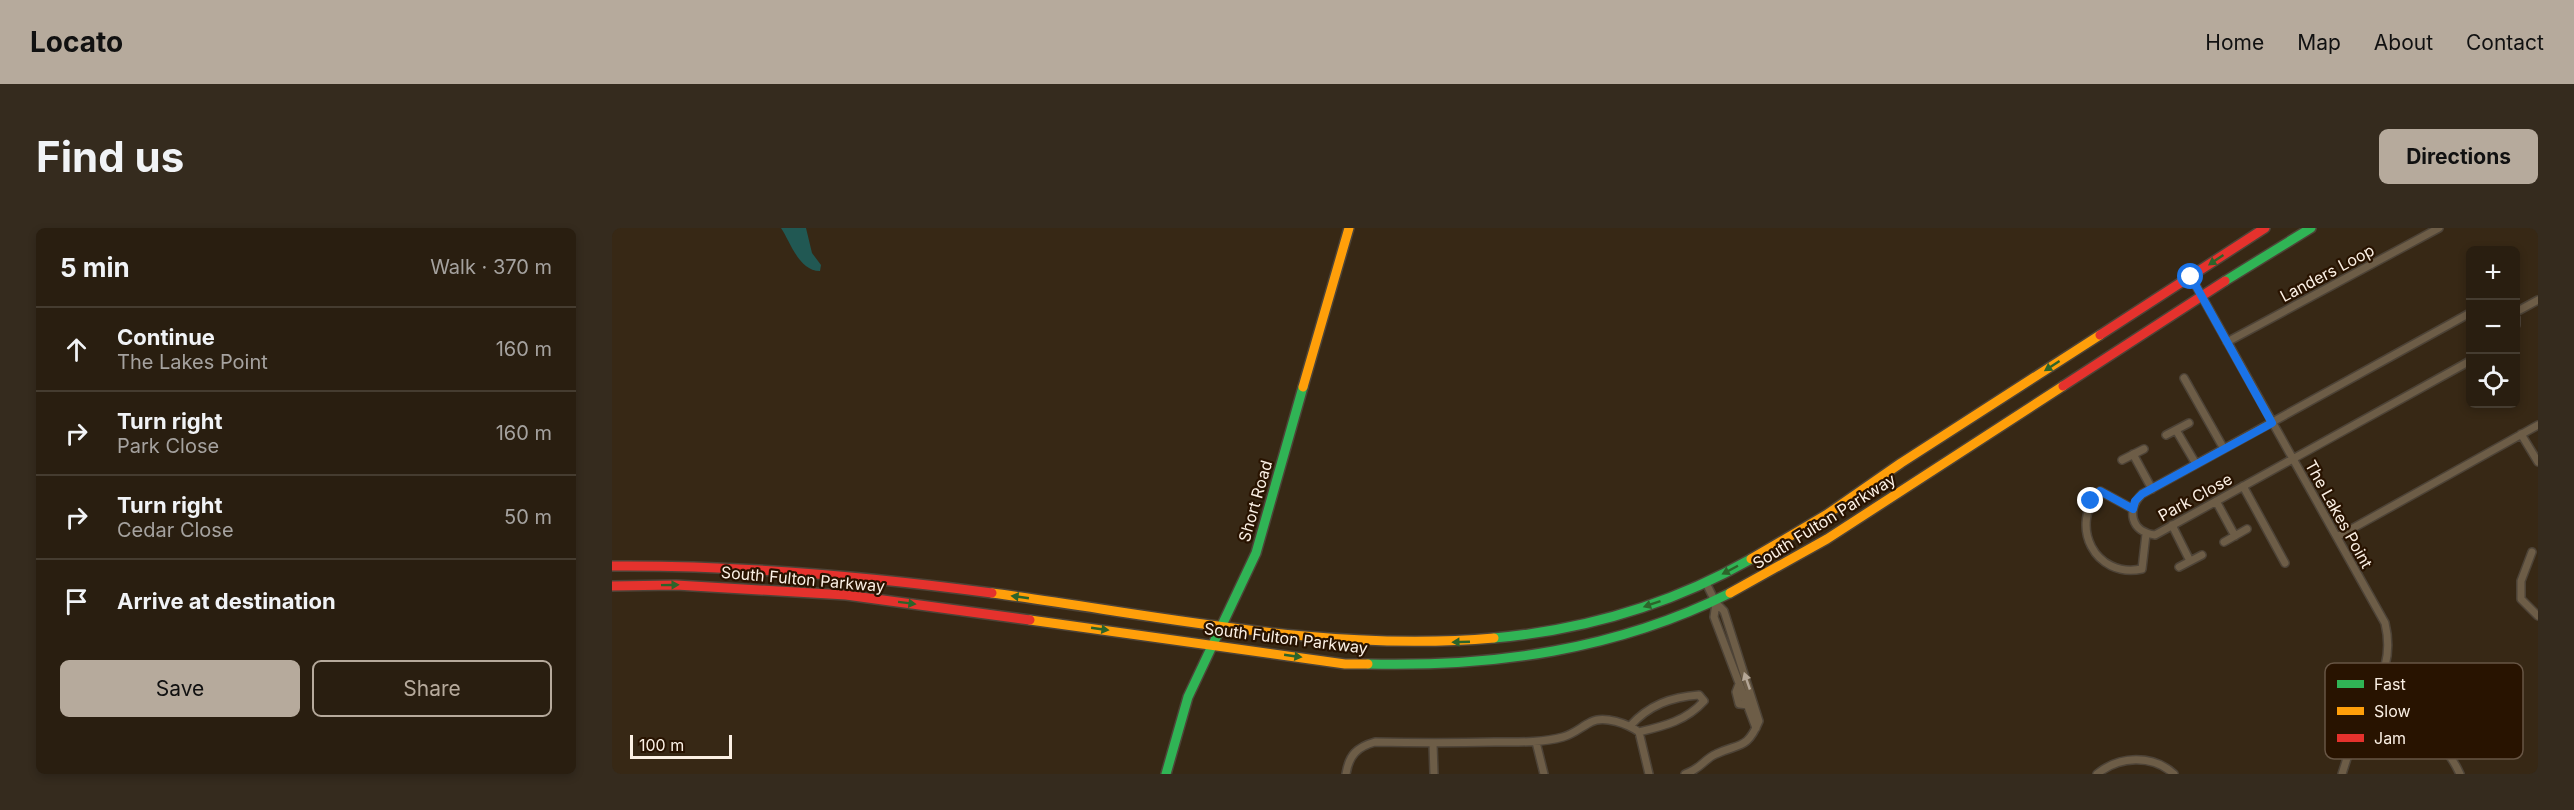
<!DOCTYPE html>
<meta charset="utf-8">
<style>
:root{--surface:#291e10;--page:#352b1e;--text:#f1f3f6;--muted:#a5a29f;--line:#453c30;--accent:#b6aa9c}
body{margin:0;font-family:Inter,sans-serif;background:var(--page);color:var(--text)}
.controls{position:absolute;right:18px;top:18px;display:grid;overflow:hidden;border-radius:9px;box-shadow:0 3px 9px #0003}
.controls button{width:54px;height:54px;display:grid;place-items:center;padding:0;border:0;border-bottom:2px solid var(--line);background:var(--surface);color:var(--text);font:30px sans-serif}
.scale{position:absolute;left:18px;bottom:15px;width:102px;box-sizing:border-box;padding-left:6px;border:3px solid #fbf0e4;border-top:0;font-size:16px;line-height:21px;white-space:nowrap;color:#fbf0e4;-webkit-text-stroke:4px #281300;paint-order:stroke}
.stop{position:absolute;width:18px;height:18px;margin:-14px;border:4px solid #1a73e8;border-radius:50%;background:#fff}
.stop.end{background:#1a73e8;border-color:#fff;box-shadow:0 2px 6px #0008}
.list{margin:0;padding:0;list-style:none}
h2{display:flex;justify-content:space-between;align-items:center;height:78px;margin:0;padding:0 24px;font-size:26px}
h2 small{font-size:20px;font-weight:400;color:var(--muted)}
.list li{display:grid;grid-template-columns:39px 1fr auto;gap:18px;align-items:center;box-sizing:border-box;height:84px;padding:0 24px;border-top:2px solid var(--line)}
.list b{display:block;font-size:22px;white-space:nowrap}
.list p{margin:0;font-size:20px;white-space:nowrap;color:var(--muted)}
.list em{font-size:20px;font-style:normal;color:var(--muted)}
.actions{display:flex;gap:12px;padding:18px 24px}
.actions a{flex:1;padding:14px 0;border:2px solid var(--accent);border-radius:9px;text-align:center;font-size:21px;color:var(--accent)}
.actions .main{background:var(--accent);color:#111}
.icon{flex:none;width:33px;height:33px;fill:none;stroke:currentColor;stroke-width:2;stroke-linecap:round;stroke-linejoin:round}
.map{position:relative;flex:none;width:1926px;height:546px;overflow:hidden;border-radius:9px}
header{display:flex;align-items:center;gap:36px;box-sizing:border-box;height:84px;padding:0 30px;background:var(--accent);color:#111}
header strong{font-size:28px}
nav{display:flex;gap:33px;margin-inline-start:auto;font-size:21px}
.intro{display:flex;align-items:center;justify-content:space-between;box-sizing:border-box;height:144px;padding:0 36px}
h1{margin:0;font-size:42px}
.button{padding:15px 27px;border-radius:9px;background:var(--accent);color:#111;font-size:21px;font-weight:700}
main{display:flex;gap:36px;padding:0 36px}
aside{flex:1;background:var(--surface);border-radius:9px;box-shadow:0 3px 9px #0003}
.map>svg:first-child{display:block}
</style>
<header>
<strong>Locato</strong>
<nav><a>Home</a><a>Map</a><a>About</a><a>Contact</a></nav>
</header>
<div class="intro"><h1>Find us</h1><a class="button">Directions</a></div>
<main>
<aside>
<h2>5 min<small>Walk · 370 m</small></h2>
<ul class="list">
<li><svg class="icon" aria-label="ahead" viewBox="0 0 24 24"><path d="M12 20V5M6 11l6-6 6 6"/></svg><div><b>Continue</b><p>The Lakes Point</p></div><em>160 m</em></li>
<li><svg class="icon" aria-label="right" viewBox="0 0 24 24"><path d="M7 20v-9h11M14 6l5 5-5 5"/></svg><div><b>Turn right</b><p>Park Close</p></div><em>160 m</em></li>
<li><svg class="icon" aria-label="right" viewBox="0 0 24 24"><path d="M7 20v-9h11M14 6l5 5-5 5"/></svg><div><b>Turn right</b><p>Cedar Close</p></div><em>50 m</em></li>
<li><svg class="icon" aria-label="arrive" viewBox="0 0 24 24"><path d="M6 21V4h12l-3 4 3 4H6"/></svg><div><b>Arrive at destination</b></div></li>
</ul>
<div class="actions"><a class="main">Save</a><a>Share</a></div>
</aside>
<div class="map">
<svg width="1926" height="546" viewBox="0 0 1926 546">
<rect width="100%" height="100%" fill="#372815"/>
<!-- water -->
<path fill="#215853" d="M 169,0 L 194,0 L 200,25 L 209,37 L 208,43 C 187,43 179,15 169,0 Z"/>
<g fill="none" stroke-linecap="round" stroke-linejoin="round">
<!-- street casing -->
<g stroke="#4d4337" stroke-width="10">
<path id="street" d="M 1579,49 L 1773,395 C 1784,441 1760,461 1744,501 C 1739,516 1735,531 1730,546
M 1904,84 L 1926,72
M 1858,85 L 1530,266 C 1514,282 1519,304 1543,307 L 1858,133
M 1904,89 L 1904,97
M 1615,114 L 1827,0
M 1572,150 L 1612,221
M 1564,202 L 1584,236
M 1909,206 L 1926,234
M 1554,207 L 1577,195
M 1521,226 L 1540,261
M 1510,232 L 1532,221
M 1631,258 L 1673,335
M 1604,273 L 1623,308
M 1521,281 L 1488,263 C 1456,297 1483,351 1530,341 L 1534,306
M 1560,297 L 1578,333
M 1725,309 L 1926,197
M 1612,314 L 1635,301
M 1920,324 L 1909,353 L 1909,371 L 1926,388
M 1567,339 L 1590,327
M 1104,375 L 1102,389 L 1144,500
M 1127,456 L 1124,464 L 1127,476 L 1137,477
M 1761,467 C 1797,483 1831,509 1848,546
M 1018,498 C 1037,477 1059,469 1087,467 L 1092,473 C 1074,493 1052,498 1027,504
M 924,514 L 932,546
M 821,516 L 822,546
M 734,546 C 737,527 745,519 763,514 C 803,515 843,515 883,514 C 905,514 929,515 951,509 C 962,506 969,499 979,494 C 992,487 1016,496 1027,504 L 1037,546
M 1073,546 C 1089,541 1092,531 1104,526 C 1127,515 1135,522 1147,493 L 1112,383 L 1104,375 L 1094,355
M 1485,546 C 1507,528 1540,526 1562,546"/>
</g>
<!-- fast casing -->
<g stroke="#4d4337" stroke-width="12">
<path id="fast" d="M 1613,53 L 1699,0
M 882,410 C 972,402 1060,376 1139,331
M 756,436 C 882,439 1004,422 1118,365
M 554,546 L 576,469 L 644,325 L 691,159"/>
</g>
<!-- slow casing -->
<g stroke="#4d4337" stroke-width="12">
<path id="slow" d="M 691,159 L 737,0
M 1139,331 L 1214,287 L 1289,235 L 1488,107
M 380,365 C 545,387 714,425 882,410
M 1118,365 L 1215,311 L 1451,158
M 418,392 L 733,436 L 756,436"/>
</g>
<!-- jam casing -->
<g stroke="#4d4337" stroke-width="12">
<path id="jam" d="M 1488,107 L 1653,0
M 1451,158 L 1613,53
M 0,338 C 128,337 253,348 380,365
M 0,358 L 64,357 L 234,367 L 418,392"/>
</g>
<!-- street -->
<use href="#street" stroke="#6d5d47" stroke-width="7"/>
<!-- fast -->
<use href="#fast" stroke="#30b455" stroke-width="9"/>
<!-- slow -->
<use href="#slow" stroke="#ff9f0a" stroke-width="9"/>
<!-- jam -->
<use href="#jam" stroke="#e5322d" stroke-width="9"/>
</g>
<!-- one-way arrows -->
<defs><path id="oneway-solid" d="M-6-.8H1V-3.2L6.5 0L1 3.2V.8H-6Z" transform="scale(1.5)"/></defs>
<g fill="#2c642a">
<use href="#oneway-solid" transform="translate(1604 32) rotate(146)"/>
<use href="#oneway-solid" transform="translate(1440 138) rotate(147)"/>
<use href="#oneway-solid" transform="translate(1118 342) rotate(152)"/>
<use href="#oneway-solid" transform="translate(58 357) rotate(-1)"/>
<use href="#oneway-solid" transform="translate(408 369) rotate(-172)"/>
<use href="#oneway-solid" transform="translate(295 375) rotate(7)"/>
<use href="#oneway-solid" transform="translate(1040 376) rotate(161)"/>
<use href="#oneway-solid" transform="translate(488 401) rotate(8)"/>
<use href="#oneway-solid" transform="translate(849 414) rotate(178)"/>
<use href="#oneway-solid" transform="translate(681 428) rotate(8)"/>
</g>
<use fill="#b4a696" href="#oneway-solid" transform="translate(1135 453) rotate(-109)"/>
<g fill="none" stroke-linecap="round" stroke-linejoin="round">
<!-- route -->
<path stroke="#1a73e8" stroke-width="8" d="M 1479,273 L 1488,263 L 1521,281 L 1523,273 L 1530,266 L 1660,195 L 1579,49"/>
</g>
<g text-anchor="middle" stroke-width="4.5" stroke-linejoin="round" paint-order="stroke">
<!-- street labels -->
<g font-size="16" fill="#fbf0e4" stroke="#281300">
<text transform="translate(1715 45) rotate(-28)" y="6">Landers Loop</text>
<text transform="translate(1583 269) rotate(-29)" y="6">Park Close</text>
<text transform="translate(643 273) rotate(-74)" y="6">Short Road</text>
<text transform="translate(1727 286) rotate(61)" y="6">The Lakes Point</text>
<text transform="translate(1212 293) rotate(-32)" y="6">South Fulton Parkway</text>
<text transform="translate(191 351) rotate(5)" y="6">South Fulton Parkway</text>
<text transform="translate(674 410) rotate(7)" y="6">South Fulton Parkway</text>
</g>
</g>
<!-- legend -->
<rect x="1713" y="435" width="198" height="96" rx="9" fill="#281300" stroke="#675544" stroke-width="1.5"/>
<rect x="1725" y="452" width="27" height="8" fill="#30b455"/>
<rect x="1725" y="479" width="27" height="8" fill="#ff9f0a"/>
<rect x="1725" y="506" width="27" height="8" fill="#e5322d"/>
<g font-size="16" fill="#fbf0e4">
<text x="1762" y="462">Fast</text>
<text x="1762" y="489">Slow</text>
<text x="1762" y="516">Jam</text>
</g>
</svg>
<div class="controls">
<button>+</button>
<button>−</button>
<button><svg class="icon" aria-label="locate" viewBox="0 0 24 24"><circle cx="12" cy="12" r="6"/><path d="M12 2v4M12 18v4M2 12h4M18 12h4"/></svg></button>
</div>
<div class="scale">100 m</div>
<div class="stop" style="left:1579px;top:49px"></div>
<div class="stop end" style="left:1479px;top:273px"></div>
</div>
</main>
